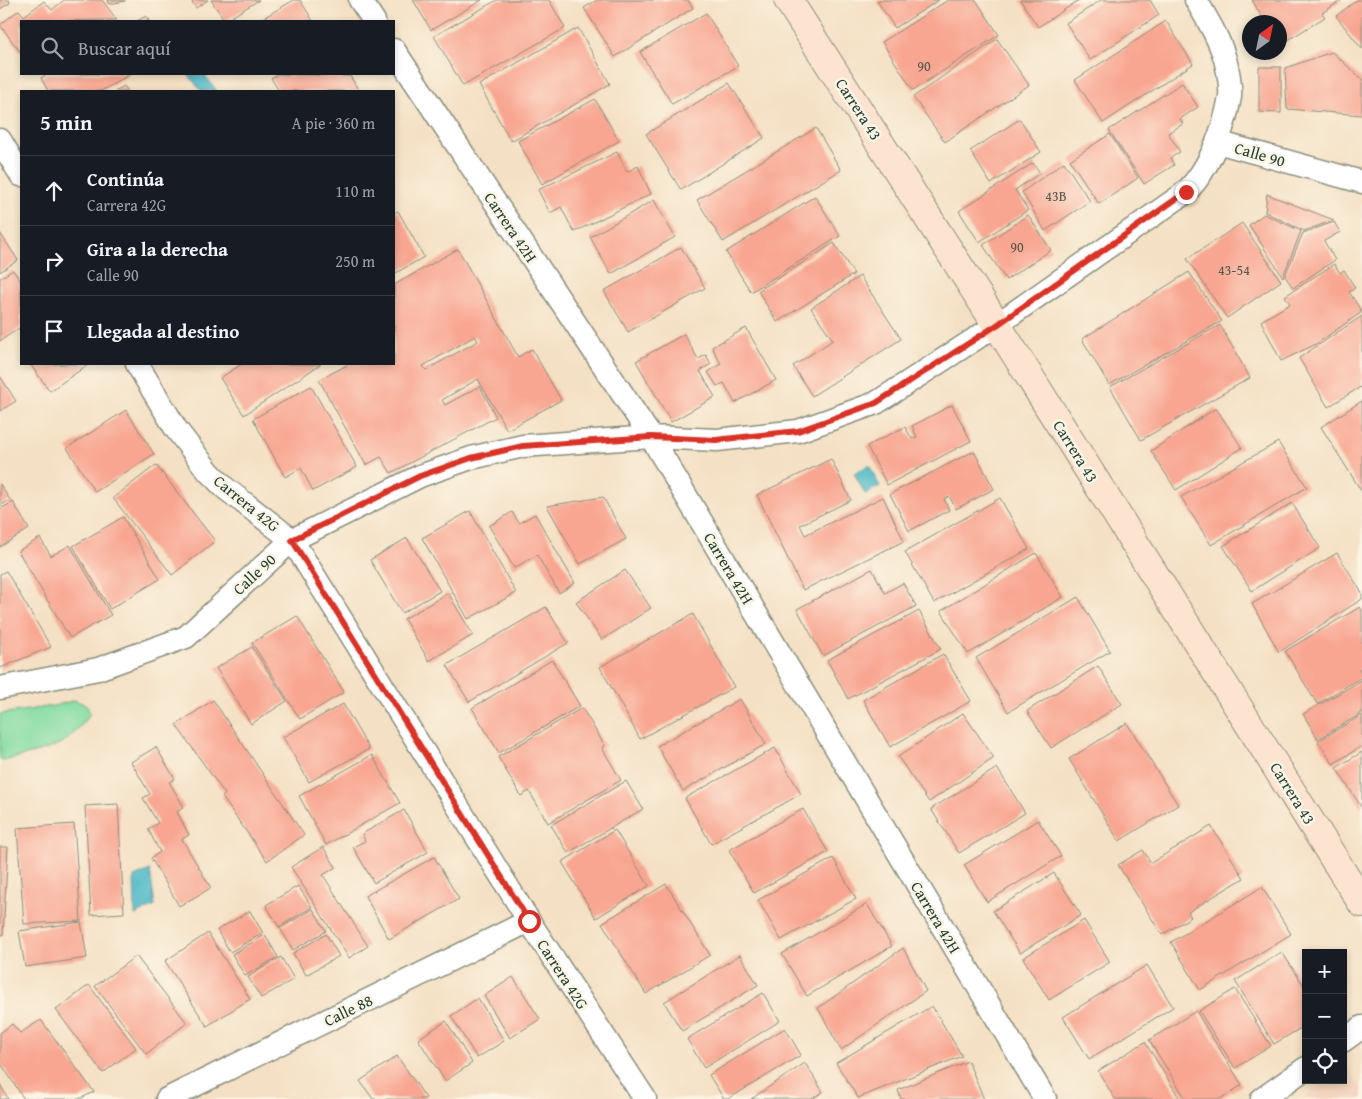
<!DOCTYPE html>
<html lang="es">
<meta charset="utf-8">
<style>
:root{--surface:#171b24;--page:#20242c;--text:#f1f3f6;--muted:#9ea1a6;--line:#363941}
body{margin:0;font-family:"Gentium Book Plus",serif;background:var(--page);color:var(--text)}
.controls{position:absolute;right:15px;bottom:15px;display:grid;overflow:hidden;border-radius:0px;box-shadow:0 2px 8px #0003}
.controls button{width:45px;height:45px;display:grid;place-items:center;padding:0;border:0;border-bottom:1px solid var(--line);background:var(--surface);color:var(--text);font:25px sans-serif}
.compass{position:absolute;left:1242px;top:15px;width:45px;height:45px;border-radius:50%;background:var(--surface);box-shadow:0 2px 8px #0003;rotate:33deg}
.stop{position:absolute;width:15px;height:15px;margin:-11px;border:4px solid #d93025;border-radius:50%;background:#fff}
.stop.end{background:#d93025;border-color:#fff;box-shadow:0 1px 5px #0008}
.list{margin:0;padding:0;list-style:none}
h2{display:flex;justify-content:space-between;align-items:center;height:65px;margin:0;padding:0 20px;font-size:21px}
h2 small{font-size:16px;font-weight:400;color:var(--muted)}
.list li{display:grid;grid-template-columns:32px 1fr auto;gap:15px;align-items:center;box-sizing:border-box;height:70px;padding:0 20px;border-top:1px solid var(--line)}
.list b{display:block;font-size:19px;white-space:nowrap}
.list p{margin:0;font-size:16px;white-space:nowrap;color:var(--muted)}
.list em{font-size:16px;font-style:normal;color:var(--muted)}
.icon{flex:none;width:28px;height:28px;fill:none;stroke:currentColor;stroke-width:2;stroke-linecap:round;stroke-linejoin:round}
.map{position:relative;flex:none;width:1362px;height:1099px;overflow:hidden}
.search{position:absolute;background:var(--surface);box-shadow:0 2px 8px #0003;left:20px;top:20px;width:375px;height:55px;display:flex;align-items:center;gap:12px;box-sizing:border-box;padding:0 18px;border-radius:0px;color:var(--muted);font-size:19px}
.panel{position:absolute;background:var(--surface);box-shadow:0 2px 8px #0003;left:20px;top:90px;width:375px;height:275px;border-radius:0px}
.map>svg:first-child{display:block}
</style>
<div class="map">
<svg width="1362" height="1099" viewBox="0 0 1362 1099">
<rect width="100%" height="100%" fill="#fcf5e5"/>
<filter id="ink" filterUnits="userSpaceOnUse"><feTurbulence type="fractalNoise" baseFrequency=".02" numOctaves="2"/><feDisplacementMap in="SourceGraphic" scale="10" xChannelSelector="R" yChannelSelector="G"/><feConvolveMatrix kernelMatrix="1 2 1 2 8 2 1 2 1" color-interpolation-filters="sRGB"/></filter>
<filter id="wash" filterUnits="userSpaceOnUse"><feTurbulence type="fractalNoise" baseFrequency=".0096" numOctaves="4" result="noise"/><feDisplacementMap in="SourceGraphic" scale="20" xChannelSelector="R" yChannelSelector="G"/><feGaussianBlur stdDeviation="1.12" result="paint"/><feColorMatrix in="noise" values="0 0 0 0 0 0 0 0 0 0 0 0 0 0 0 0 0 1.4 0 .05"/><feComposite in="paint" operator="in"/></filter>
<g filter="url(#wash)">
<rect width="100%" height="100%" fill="#f4e0c4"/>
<!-- built -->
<path fill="#f3d4bf" d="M 1346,1064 L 1362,1091 L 1362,1099 L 1303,1099 L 1326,1080 L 1343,1080 L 1343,1066 Z"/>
<!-- green -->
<path fill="#83dca2" stroke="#518c6b" d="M 75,700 L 88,706 L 89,715 C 73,738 62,746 34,753 C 22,756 12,760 0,760 L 0,714 L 54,706 Z"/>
<!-- water -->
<path fill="#4bb8c7" stroke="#357a7e" d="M 188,74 L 204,74 L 217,91 L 201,91 Z
M 869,465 L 880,486 L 865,494 L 854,473 Z
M 150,870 L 155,906 L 135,915 L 134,877 Z"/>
<g id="blocks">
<!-- building -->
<path fill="#f8a691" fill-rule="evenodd" d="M 0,0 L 9,0 L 10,3 L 0,9 Z
M 64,0 L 102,0 L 117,20 L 21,21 L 21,53 L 0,25 L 19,10 L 24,16 L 44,1 L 52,10 Z
M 108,0 L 125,0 L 125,1 L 109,4 Z
M 191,0 L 208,0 L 196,8 Z
M 211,0 L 259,0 L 225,21 Z
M 294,0 L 300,0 L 313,21 L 258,21 Z
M 413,0 L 482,0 L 431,30 Z
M 497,0 L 549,0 L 565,28 L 463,86 L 434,36 Z
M 597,0 L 688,0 L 693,8 L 615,57 L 584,8 Z
M 879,0 L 939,0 L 895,28 L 877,1 Z
M 948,0 L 976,0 L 999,35 L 913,90 L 882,42 Z
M 1020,0 L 1079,0 L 1038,27 Z
M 1101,0 L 1150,0 L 1159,15 L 1090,60 L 1066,23 Z
M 1252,0 L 1342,0 L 1322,13 L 1325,17 L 1280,45 L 1280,22 L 1265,22 Z
M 1357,0 L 1362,0 L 1362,49 L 1336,16 Z
M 706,13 L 738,66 L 672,104 L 640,52 Z
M 146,16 L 149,21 L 137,21 Z
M 1166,21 L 1193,64 L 1103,123 L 1075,80 Z
M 578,28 L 610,84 L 511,141 L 479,85 Z
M 997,39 L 1029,85 L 945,142 L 913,97 Z
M 1332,52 L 1362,79 L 1362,115 L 1287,109 L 1285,68 Z
M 1259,67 L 1281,67 L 1281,113 L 1259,112 Z
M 47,74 L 131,74 L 101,91 L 48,91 L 41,78 Z
M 278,74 L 350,76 L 359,91 L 279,91 L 271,78 Z
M 729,83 L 764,138 L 681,190 L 646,134 Z
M 1182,83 L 1198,107 L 1180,119 L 1183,124 L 1168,133 L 1180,152 L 1170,158 L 1174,165 L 1144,184 L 1109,130 Z
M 124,86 L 128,91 L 115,91 Z
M 595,99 L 619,141 L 542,184 L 518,141 Z
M 1020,119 L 1041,152 L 991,184 L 970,151 Z
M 816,128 L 841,170 L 723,242 L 697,200 Z
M 1110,134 L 1138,178 L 1099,204 L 1070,160 Z
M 617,152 L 627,172 L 638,166 L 651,194 L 574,232 L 561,207 L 550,213 L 538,190 Z
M 1064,162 L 1090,201 L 1045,231 L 1022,192 Z
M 1033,163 L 1040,173 L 1015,190 L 1028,210 L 979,242 L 959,211 Z
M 1267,194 L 1274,197 L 1334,220 L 1304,231 L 1265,212 Z
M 815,196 L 840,236 L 751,292 L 726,252 Z
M 654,200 L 675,237 L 611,274 L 590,237 Z
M 398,211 L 424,257 L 394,274 L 394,213 Z
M 1264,214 L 1301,231 L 1283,277 L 1249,225 Z
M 1028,215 L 1051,250 L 1006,280 L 983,245 Z
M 1334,222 L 1340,232 L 1324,241 L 1335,260 L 1293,288 L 1285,276 L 1303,233 Z
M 1242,223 L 1281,281 L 1227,318 L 1187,259 Z
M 0,233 L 18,260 L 0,272 Z
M 834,243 L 854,274 L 777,322 L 758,291 Z
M 681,247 L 705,288 L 628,332 L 604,291 Z
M 458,249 L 518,357 L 532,349 L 561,400 L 507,430 L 478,379 L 442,400 L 445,405 L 480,386 L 496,417 L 391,473 L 381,457 L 366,465 L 319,380 L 349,364 L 394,364 L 394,285 ZM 475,336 L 478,341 L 426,370 L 423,366 Z
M 1334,264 L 1340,273 L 1344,270 L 1355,288 L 1349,292 L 1362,312 L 1316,344 L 1281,361 L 1261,321 L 1290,304 L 1285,296 Z
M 13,270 L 21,282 L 21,327 L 0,341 L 0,278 Z
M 1189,272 L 1222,321 L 1109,385 L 1082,339 Z
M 860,276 L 901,339 L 812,396 L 793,366 L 833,340 L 811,308 Z
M 1362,316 L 1362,386 L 1328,407 L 1299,358 Z
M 1220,325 L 1250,378 L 1141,440 L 1110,387 Z
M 746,328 L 776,380 L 735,403 L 724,383 L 717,386 L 708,372 L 721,364 L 712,347 Z
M 684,334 L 698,359 L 706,355 L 711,364 L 700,371 L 715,397 L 671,422 L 636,361 Z
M 30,364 L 89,364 L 50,391 Z
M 242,364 L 321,364 L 244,415 L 220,378 Z
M 0,376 L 16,401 L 0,411 Z
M 311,386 L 357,467 L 313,491 L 301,468 L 285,477 L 253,419 Z
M 1362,401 L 1362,492 L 1321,427 Z
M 952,405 L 971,441 L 887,485 L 867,446 L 905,427 L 912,439 L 917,437 L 912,426 Z
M 1216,408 L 1242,448 L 1176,490 L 1151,451 Z
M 126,410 L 154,454 L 95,492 L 67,448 Z
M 1278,442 L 1307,487 L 1211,545 L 1181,497 Z
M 974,451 L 994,489 L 956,509 L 949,496 L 944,499 L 949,510 L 909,531 L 890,494 Z
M 831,459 L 851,500 L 800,525 L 805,535 L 883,497 L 904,541 L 803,590 L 757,495 Z
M 156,465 L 215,541 L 172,575 L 113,498 Z
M 0,484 L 10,500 L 0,506 Z
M 603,497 L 626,539 L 580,564 L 547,506 Z
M 1000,498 L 1029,549 L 934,603 L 905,552 Z
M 13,502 L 29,529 L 0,547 L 0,509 Z
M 1292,503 L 1320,548 L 1252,591 L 1223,546 Z
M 470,511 L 516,593 L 468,619 L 422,538 Z
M 512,512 L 519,523 L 535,514 L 575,583 L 559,593 L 537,555 L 514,568 L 489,526 Z
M 123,517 L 160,579 L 110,609 L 73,546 Z
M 40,538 L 51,556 L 70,545 L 111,615 L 70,638 L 18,551 Z
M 407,538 L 440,591 L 402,613 L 370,560 Z
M 1036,553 L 1063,597 L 968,654 L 941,611 Z
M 1337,553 L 1362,593 L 1362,599 L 1279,652 L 1252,604 Z
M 872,569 L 885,593 L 903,583 L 916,606 L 823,656 L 797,609 Z
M 625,570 L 651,608 L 602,640 L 576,602 Z
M 6,571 L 51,647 L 0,668 L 0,574 Z
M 448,593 L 473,635 L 429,661 L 404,619 Z
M 1078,597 L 1110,651 L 1008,712 L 976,658 Z
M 546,607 L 568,643 L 469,702 L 447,665 Z
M 1360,607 L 1362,610 L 1362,668 L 1359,669 L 1362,677 L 1317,704 L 1285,651 Z
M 919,611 L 941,649 L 848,699 L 827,660 Z
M 693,614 L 734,687 L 640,739 L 600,667 Z
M 297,616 L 344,692 L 300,719 L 252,643 Z
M 252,647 L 287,701 L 251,724 L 216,668 Z
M 943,654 L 971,701 L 890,747 L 863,700 Z
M 552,660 L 580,706 L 499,753 L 472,708 Z
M 1098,666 L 1122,704 L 1051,748 L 1027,711 Z
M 1362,680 L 1362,713 L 1318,739 L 1303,714 Z
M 740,699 L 766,744 L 683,791 L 657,746 Z
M 213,700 L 304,835 L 267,861 L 222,797 L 225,794 L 176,725 Z
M 343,704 L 369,749 L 309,782 L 283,737 Z
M 582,708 L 605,746 L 602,748 L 621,780 L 548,823 L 529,791 L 521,796 L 498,757 Z
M 963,713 L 994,758 L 929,802 L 898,757 Z
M 1362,715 L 1362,746 L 1333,764 L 1318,741 Z
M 1127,723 L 1178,805 L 1119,841 L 1069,759 Z
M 156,747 L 175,779 L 169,782 L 184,807 L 177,812 L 189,835 L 182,839 L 211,888 L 179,906 L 151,858 L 160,852 L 148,829 L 158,823 L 143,798 L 150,794 L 131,762 Z
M 775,748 L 801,794 L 711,844 L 685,798 Z
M 1362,752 L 1362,808 L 1336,768 Z
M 372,755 L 400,803 L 326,845 L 299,796 Z
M 997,768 L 1025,813 L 959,853 L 931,809 Z
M 626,781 L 643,809 L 568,853 L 551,825 Z
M 118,804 L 124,913 L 91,915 L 85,806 Z
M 803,809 L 828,852 L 754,893 L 729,850 Z
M 404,810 L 428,852 L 374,883 L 353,847 L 365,841 L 362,834 Z
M 1038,820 L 1061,856 L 987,902 L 964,865 Z
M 74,824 L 81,921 L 24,924 L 17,828 Z
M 1211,826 L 1244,878 L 1188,912 L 1191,917 L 1162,935 L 1118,865 L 1143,850 L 1151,863 Z
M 615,830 L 649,886 L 596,918 L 562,862 Z
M 0,847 L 8,847 L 3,935 L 0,935 Z
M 323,847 L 336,867 L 323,875 L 368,946 L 349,958 L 291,867 Z
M 434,857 L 459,899 L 389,939 L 365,896 Z
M 833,858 L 856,899 L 781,940 L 758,900 Z
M 1054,873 L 1081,915 L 1020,953 L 993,911 Z
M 666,884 L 710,955 L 646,994 L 602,923 Z
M 298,886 L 312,907 L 279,927 L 266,905 Z
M 1262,887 L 1291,934 L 1200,990 L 1171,942 Z
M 867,904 L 892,946 L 807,996 L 782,954 Z
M 313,909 L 326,931 L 293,950 L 280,928 Z
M 250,911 L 263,933 L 230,952 L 217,930 Z
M 1084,920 L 1110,962 L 1049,1000 L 1023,958 Z
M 81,922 L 87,958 L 25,967 L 19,931 Z
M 208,933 L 250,999 L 207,1026 L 165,961 Z
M 326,934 L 339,956 L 306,975 L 293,953 Z
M 265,935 L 278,957 L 245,976 L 232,954 Z
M 903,948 L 926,991 L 841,1050 L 818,1008 Z
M 1282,952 L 1306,989 L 1306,1025 L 1274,1044 L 1235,981 Z
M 740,955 L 758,985 L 682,1031 L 664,1002 Z
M 136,956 L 187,1023 L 146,1054 L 95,986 Z
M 281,957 L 294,979 L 261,998 L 248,977 Z
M 1147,965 L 1173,1007 L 1089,1059 L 1063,1017 Z
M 513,977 L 540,1019 L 510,1038 L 484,996 Z
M 89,985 L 136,1048 L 103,1073 L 56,1010 Z
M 1235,989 L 1271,1046 L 1235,1068 L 1199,1011 Z
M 763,993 L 780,1021 L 704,1068 L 687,1039 Z
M 478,998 L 504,1041 L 477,1058 L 451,1016 Z
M 932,1006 L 962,1056 L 858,1098 L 836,1063 Z
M 1196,1011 L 1242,1085 L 1220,1099 L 1186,1099 L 1149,1040 Z
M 41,1020 L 94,1092 L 79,1099 L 24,1099 L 0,1062 L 0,1033 L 12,1024 L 20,1033 Z
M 446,1021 L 472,1063 L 445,1081 L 418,1039 Z
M 785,1028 L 801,1055 L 728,1099 L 724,1099 L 709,1075 Z
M 1145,1042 L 1180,1099 L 1115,1099 L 1098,1071 Z
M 397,1056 L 426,1098 L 424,1099 L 373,1099 L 360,1081 Z
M 968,1061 L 984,1099 L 901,1099 L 898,1090 Z
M 805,1063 L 823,1092 L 812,1099 L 751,1099 Z
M 0,1084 L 8,1099 L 0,1099 Z"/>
</g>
</g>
<g filter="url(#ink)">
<use href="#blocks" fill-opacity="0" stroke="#8a8e7c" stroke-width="1"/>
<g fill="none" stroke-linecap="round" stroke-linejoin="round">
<!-- street casing -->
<g stroke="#8a8e7c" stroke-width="25">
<path id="street" d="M 360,0 L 374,21
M 394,50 L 651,437 L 1045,1099
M 0,140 L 21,175
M 1217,142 L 1362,182
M 137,364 L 176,429 L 209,472 L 225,488 L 292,540 L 529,921 L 645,1099
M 0,688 L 98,669 L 186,637 L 292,540 L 420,476 L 471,458 L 523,446 L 651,437 L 717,440 L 798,431 L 876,403 L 992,328 L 1182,195 C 1208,174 1224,130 1230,97 C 1231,85 1228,70 1225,59 C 1219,38 1207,19 1196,0
M 1343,1041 L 1362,1027
M 167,1099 L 529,921
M 1262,1099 L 1306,1068"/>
</g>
<!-- secondary casing -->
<g stroke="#8a8e7c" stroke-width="30">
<path id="secondary" d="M 788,0 L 997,325 L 1362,903"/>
</g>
<!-- street -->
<use href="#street" stroke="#fff" stroke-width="22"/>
<!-- secondary -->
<use href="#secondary" stroke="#fde4d0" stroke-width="28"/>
</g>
</g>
<g fill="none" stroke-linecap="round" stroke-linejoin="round" filter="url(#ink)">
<!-- route -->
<path stroke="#d93025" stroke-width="6" d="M 529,921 L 292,540 L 420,476 L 471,458 L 523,446 L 651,437 L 716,440 L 798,431 L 876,403 L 997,325 L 1186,192"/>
</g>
<g text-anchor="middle" stroke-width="5" stroke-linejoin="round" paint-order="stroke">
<!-- number labels -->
<g font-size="14" fill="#55574b">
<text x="924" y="71">90</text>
<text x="1056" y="201">43B</text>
<text x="1017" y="252">90</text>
<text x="1234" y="275">43-54</text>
</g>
<!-- street labels -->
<g font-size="16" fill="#1f3d34" stroke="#fcf5e5">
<text transform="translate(859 109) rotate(57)" y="6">Carrera 43</text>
<text transform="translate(1260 154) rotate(16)" y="6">Calle 90</text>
<text transform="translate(511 227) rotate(56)" y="6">Carrera 42H</text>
<text transform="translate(1076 451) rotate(58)" y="6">Carrera 43</text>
<text transform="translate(247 503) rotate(39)" y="6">Carrera 42G</text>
<text transform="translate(729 568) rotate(59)" y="6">Carrera 42H</text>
<text transform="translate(254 574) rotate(-43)" y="6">Calle 90</text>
<text transform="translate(1293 793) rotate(58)" y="6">Carrera 43</text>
<text transform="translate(936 917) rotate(59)" y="6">Carrera 42H</text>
<text transform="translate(563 974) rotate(57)" y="6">Carrera 42G</text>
<text transform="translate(348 1010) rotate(-26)" y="6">Calle 88</text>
</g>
</g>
</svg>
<div class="controls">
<button>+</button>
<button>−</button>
<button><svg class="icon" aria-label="locate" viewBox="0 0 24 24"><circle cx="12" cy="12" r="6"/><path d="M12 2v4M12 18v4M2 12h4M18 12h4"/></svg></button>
</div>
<svg class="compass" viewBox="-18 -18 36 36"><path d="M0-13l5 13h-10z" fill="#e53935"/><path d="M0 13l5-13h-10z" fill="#9ea1a6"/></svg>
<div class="stop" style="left:529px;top:921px"></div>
<div class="stop end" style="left:1186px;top:192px"></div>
<div class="search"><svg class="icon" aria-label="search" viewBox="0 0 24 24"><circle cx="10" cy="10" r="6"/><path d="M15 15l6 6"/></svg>Buscar aquí</div>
<section class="panel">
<h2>5 min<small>A pie · 360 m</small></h2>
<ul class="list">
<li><svg class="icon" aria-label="ahead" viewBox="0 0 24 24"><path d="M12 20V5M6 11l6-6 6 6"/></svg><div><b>Continúa</b><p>Carrera 42G</p></div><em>110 m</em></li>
<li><svg class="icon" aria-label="right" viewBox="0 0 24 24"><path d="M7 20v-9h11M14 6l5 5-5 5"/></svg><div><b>Gira a la derecha</b><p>Calle 90</p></div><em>250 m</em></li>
<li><svg class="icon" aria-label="arrive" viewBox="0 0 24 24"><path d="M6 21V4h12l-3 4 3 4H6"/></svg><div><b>Llegada al destino</b></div></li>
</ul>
</section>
</div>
